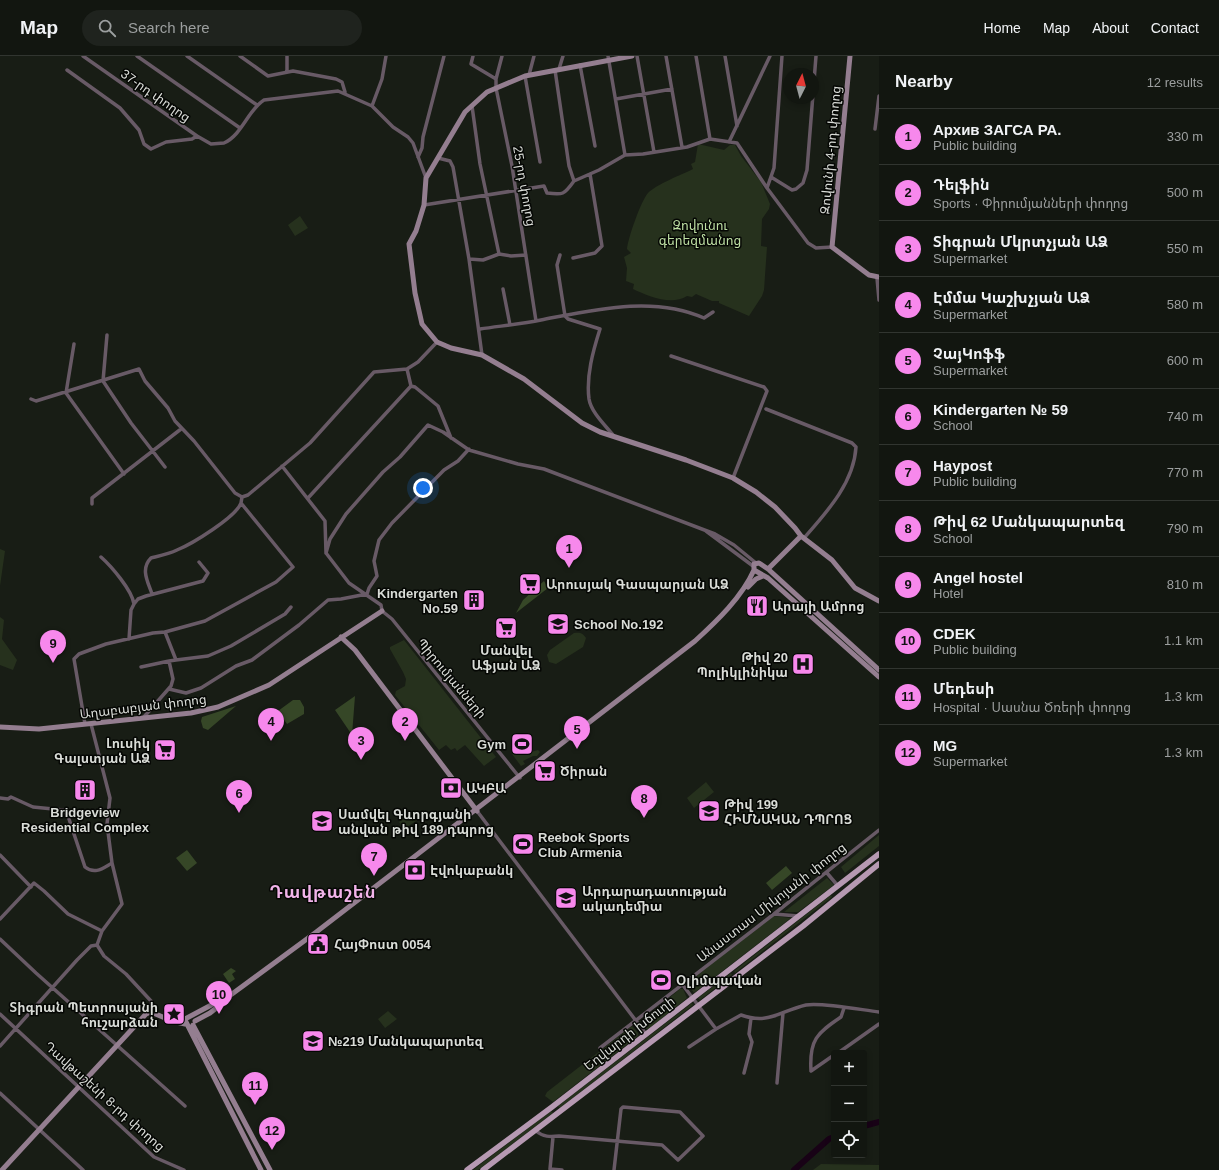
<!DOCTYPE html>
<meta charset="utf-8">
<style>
:root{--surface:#121610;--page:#1f231e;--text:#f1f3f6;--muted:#9c9f9f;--line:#313530;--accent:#f788ec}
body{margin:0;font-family:Helvetica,"Noto Sans Armenian",sans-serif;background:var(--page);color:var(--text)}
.controls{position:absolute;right:12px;bottom:12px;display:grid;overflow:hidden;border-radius:4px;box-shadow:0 2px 6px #0003}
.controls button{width:36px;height:36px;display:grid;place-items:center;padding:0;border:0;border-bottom:1px solid var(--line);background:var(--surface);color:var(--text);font:20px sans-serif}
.compass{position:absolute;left:783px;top:12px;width:36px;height:36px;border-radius:50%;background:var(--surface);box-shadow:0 2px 6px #0003;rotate:6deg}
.you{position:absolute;left:423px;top:432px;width:14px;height:14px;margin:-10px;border:3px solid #fff;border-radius:50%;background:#1a73e8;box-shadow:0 0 0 6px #1a73e833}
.badge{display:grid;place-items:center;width:26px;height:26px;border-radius:50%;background:var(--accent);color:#111;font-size:13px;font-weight:700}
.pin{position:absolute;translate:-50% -33px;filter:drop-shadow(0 1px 2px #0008)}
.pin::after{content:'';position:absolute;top:21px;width:14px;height:12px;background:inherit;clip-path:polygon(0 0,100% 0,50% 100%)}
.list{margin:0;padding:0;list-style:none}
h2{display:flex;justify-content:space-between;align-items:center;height:52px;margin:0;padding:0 16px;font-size:17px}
h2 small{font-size:13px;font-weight:400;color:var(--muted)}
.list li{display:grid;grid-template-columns:26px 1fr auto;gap:12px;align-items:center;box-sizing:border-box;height:56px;padding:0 16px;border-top:1px solid var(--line)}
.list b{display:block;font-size:15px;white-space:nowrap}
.list p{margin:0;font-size:13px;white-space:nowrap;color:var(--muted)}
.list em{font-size:13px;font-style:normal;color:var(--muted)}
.icon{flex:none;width:22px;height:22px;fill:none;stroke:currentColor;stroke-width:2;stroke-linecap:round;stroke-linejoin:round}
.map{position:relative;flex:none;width:879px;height:1114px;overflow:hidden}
header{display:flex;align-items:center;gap:24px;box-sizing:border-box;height:56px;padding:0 20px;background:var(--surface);border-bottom:1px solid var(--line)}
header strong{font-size:19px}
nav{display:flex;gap:22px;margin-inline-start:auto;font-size:14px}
.search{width:280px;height:36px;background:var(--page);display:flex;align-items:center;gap:10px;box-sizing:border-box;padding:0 14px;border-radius:22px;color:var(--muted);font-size:15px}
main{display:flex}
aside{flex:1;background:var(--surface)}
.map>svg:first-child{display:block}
</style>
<header>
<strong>Map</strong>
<div class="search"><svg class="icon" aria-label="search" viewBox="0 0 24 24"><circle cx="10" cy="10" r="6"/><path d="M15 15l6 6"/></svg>Search here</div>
<nav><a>Home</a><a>Map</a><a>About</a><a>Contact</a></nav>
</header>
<main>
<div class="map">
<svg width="879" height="1114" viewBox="0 0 879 1114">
<rect width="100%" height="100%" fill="#181d15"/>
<!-- green -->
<path fill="#26311d" d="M 698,88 L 724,94 L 730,89 L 735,89 L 741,100 L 761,126 L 770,148 L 769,153 L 762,163 L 761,190 L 767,191 L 764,234 L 762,240 L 749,260 L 719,247 L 719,245 L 712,245 L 696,238 L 692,241 L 687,240 C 671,250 648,240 633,233 L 634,228 L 626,225 L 627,212 L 624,201 L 631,197 L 627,193 C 628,182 641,145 648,137 C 657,128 681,119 693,113 L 691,108 L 695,106 Z
M 300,160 L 308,172 L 295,180 L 288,169 Z
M 0,493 L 5,495 L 0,530 Z
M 0,561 L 4,564 L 2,583 L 17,604 L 13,614 L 0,609 Z
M 574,577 C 580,576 583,577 586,582 L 583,591 L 556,608 L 549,606 L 547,599 L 550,594 Z
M 404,584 L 496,701 L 484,710 L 465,689 L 457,695 L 455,692 L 451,694 L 446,689 L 439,694 L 395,639 L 396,635 L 405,630 L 406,623 L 403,616 L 390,593 L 390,591 Z
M 538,694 L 540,696 L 537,700 L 533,700 L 523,705 L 525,708 L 521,710 L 512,698 L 515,697 L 524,698 Z
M 706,726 L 714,736 L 694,752 L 687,742 Z
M 413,755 L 419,763 L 404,773 L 399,766 Z
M 879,779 L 879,790 L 845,817 L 841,811 Z
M 827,822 L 834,829 L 798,856 L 784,856 Z
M 831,839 L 832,841 L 735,917 L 734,915 Z
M 774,860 L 791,862 L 694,937 L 687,927 Z
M 731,917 L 732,919 L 700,944 L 698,942 Z
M 680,933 L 683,933 L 687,942 L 649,973 L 646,973 L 640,966 Z
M 692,947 L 693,949 L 560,1052 L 558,1050 Z
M 388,955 L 397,963 L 385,972 L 378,963 Z
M 632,970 L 638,977 L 638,980 L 553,1046 L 545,1040 L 547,1036 Z
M 551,1055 L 553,1057 L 478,1114 L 473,1114 Z
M 821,1108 L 879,1109 L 879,1114 L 813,1114 Z"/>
<!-- forest -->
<path fill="#364727" d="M 544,525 L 548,532 L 516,557 L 523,544 Z
M 355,640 L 352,679 L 335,654 Z
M 293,644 L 300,644 L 304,651 L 304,658 L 287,668 L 278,655 Z
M 236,650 L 208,674 L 203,672 L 201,665 L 202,661 Z
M 187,794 L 197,807 L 187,815 L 176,802 Z
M 786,810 L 792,817 L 772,834 L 766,827 Z
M 231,912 L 236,915 L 232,918 L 235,923 L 229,927 L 223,918 Z"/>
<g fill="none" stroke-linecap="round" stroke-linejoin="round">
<!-- river -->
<path stroke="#180216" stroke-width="6" d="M 864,1070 L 879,1066
M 794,1114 L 829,1083 L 834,1081"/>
<!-- street -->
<path stroke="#685a66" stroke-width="3.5" d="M 83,0 L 197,80
M 137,0 L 240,72
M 187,0 L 257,49
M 240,0 L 268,20 L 293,15 L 336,23 L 342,26 L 345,36
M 287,0 L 287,16
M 473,0 L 471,8 L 496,23
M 502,0 L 496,23 L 496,32 L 512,110 L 536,265
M 608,0 L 625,99
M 637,0 L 654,96
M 666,0 L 682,91
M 725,0 L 737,70
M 782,0 L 774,112 L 767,132 L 808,187 L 816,192 L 832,191
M 580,9 L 595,90
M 559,13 L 563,0
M 67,14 L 120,52 L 139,74 L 144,88 L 151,93 L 166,86 L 192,83 L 197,80 L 211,88 L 224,87 C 242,79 248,54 264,44 L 338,35 L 372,50 L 393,71 L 408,81 L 413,87 L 426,122
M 529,19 L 534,0
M 525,20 L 540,106
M 616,43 L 672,33
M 372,50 L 382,23 L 386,0
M 472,50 L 480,108 L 499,198
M 875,73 L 879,40
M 710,83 L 737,87 L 767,132
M 729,86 L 770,0
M 418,101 L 422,92 L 423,81 L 444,0
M 438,102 L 450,105 L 453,111 L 469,203 L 482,299
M 771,121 L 792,134 L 796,133 L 803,127 L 807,114 L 816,0
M 574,125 L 599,114 L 625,99 L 643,98 L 687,91 L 710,83 L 696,0
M 424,149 L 544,130 L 547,137 C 563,139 564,139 574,125 L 569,110 L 555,14
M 560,199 L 557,209 L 565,260 L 568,263 L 600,273 C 593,295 586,320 589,343 C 591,356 605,369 613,379
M 573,202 L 595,197 L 602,190 L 590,118
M 469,203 L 483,204 L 499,198 L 511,200 L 526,199
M 877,222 L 879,244
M 503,233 L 510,269
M 480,273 C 500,270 521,268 541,264 C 593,254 653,239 704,262 L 713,256
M 107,279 L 103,325 L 131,367 L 165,411
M 74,288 L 66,337 L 124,418
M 671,300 L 764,331 L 767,335 L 733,422
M 411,330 L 415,331 L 438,350 L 451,382
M 31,343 L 36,345 L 139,313 L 145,325 L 168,352 L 175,365 L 194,385 L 235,437 L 242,441
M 766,353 L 852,387 L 856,391 C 854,427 826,457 804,482
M 282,410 L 325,465 L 326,497 L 349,527 L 381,549 L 382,555 L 392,563 L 520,722
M 242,441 L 248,439 L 310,387 L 374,316 L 407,313 L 418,306 L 437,286
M 308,442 L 411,330 L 407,313
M 92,448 L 92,442 L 181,373
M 706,475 L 753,510
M 326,497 L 330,483 L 346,458 L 383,416 L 400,401 L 428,369 L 443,376 L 469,394 L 518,408 L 544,413 L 715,478 L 734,489 L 756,507
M 101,501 C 111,510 132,534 134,548 L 138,543 L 146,540 L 203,525 L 208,517 L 199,506
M 152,538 C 148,526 140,513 151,502 C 159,500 169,498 177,494 C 192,488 236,461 241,447
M 129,583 L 131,554 L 134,548
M 176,604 L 208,600 L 231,590 L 285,558 L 291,551
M 141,611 L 169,605
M 169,633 L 186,637 L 201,632 L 236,610 L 252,604 L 299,569 L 328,544 L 341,543 L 367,538 L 369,532 L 377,520 L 374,505 L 379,484 L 392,467 L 444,414 L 458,405 L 469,393
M 143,662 L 171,630 L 173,623 L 169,605 L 176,604 L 165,576
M 85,668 L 74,603 L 79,598 L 106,588 L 153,577 L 165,576 L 205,565 L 276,526 L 293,511 L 241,447 L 242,441
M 0,742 L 8,743 L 11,741 L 33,751 L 63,754 L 68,760 L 85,811 C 95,819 103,812 112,807
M 477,755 L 646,978
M 0,799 L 31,831
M 827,817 L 838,830
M 774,858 L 798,860
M 0,863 L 34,827 L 44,835 L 68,858 L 102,875
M 0,883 L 36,917 L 185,1050
M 97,889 L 104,900 L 126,918 L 151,945 L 151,956
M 682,928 L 716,973 L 741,959 C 769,969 780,955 806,949 C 821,946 862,954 879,956
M 0,958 L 154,1101 L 184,1114
M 0,990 L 77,904 L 91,890 L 97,889 L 102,875 L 122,848 L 112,807 L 107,768 L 110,742 L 91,668
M 689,991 L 716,973
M 600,992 L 774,858 L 879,774
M 838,997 L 879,968
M 811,1015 C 809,984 817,977 841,961 L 844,952
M 811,1015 L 834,999
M 744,1017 L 752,986 L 749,978 L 751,962
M 777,1027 L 783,957
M 0,1037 L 83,1114
M 536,1075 C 543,1081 550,1081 559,1080 L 662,1089 L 678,1104 L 703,1080 L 680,1056 L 623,1051 L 621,1053 L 614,1114
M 553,1081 L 550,1113 L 562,1114"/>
<!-- secondary -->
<path stroke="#947e90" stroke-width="5" d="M 632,0 L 525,20 L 487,36 L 465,56 L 426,122 L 424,149 L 416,175 L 409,188 L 415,237 L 422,268 L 437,286 L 451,292 L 482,299 L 524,323 L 582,367 L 600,376 L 686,404 L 733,422 L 756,436 L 775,451 L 795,472 L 801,480 L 832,504 L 855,532 L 879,545
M 850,0 L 832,191 L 869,219 L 879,221
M 768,513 L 801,480
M 748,531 L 756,523 L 763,520
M 341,581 L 355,594 L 477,755
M 879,614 L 768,513 L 759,507 L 754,508 L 754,514 L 768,522 L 879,621
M 0,671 L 39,673 L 191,657 L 218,651 L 269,629 L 382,555
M 185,963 L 232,938 L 315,877 L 695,585 C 717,565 742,541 754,514
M 185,964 L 261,1114
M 195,965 L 210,957 L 229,942
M 193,969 L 270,1114
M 2,1114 L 146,958 L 151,956 L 172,965 L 185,968"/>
<!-- primary -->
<path stroke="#b699b2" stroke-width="5.5" d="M 467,1114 L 552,1051 L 879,798
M 483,1114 L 803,870 L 879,808"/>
</g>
<!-- icons -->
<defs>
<g id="supermarket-square" transform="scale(1.15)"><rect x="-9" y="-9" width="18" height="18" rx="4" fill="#f788ec" stroke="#050704"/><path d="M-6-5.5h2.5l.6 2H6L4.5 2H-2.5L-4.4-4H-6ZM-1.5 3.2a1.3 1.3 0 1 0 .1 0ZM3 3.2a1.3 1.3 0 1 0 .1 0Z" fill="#111"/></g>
<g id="building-square" transform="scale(1.15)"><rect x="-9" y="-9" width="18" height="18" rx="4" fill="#f788ec" stroke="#050704"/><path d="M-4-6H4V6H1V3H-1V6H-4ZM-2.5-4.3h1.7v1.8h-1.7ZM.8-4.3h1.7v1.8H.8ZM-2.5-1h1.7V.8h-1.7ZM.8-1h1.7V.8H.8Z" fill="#111"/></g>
<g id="restaurant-square" transform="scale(1.15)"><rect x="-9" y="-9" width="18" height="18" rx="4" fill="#f788ec" stroke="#050704"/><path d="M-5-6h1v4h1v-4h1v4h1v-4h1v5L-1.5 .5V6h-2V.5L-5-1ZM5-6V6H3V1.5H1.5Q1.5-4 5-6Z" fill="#111"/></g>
<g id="school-square" transform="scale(1.15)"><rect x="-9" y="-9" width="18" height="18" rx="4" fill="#f788ec" stroke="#050704"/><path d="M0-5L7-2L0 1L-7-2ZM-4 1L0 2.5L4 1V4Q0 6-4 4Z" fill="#111"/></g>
<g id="hospital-square" transform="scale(1.15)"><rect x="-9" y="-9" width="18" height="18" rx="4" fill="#f788ec" stroke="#050704"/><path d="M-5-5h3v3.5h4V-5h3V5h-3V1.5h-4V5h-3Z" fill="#111"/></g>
<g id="stadium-square" transform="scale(1.15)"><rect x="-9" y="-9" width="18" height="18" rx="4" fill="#f788ec" stroke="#050704"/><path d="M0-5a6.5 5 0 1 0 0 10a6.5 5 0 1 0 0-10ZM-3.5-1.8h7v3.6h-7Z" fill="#111"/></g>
<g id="bank-square" transform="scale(1.15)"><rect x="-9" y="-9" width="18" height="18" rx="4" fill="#f788ec" stroke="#050704"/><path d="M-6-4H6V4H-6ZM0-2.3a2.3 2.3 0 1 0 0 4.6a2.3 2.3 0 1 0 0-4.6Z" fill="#111"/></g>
<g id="university-square" transform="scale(1.15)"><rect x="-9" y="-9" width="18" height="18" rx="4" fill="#f788ec" stroke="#050704"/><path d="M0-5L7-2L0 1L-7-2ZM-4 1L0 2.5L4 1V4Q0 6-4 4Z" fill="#111"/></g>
<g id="civic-square" transform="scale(1.15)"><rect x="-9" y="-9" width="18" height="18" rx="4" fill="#f788ec" stroke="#050704"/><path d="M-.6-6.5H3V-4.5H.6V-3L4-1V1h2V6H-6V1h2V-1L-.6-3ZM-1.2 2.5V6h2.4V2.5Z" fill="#111"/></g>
<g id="sight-square" transform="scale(1.15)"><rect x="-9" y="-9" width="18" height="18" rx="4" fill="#f788ec" stroke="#050704"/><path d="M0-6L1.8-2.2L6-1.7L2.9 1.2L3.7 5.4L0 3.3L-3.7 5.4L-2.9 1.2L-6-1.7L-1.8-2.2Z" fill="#111"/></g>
</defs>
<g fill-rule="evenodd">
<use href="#supermarket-square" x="530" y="528"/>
<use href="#building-square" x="474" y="544"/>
<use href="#restaurant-square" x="757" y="550"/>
<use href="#school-square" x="558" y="568"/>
<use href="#supermarket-square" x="506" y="572"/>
<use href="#hospital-square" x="803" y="608"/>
<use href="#stadium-square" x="522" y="688"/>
<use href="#supermarket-square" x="165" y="694"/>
<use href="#supermarket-square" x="545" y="715"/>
<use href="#bank-square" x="451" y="732"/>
<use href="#building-square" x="85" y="734"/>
<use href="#school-square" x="709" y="755"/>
<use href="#school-square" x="322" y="765"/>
<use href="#stadium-square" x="523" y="788"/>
<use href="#bank-square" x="415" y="814"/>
<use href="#university-square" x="566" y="842"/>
<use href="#civic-square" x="318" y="888"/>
<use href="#stadium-square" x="661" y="924"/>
<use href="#sight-square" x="174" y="958"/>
<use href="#school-square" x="313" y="985"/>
</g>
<g text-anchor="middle" stroke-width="3" stroke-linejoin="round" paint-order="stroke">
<!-- street labels -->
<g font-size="13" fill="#d9dcd7" stroke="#050704">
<text transform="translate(156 39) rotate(35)" y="5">37-րդ փողոց</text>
<text transform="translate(830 94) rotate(-85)" y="5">Զովունի 4-րդ փողոց</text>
<text transform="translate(525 130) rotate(80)" y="5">25-րդ փողոց</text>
<text transform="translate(452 622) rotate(50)" y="5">Պիրումյանների</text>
<text transform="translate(143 650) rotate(-7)" y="5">Աղաբաբյան փողոց</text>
<text transform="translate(771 846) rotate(-38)" y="5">Անաստաս Միկոյանի փողոց</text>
<text transform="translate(629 977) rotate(-38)" y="5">Եղվարդի խճուղի</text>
<text transform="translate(105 1040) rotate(42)" y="5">Դավթաշենի 8-րդ փողոց</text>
</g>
<!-- park labels -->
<g font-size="13" fill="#bcdda2" stroke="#050704">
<text x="700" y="174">Զովունու<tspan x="700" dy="15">գերեզմանոց</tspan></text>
</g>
<!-- poi labels -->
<g font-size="13" font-weight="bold" fill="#d9dcd7" stroke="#050704" text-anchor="start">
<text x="546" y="533">Արուսյակ Գասպարյան ԱՁ</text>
<text x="458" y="542" text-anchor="end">Kindergarten<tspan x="458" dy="15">No.59</tspan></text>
<text x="772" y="555">Արայի Ամրոց</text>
<text x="574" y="573">School No.192</text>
<text x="506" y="599" text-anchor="middle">Մանվել<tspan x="506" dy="15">Աֆյան ԱՁ</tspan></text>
<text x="788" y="606" text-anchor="end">Թիվ 20<tspan x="788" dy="15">Պոլիկլինիկա</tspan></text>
<text x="150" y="692" text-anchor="end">Լուսիկ<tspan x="150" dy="15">Գալստյան ԱՁ</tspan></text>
<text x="506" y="693" text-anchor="end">Gym</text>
<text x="560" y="720">Ծիրան</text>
<text x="466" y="737">ԱԿԲԱ</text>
<text x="724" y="753">Թիվ 199<tspan x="724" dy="15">ՀԻՄՆԱԿԱՆ ԴՊՐՈՑ</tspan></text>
<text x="85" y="761" text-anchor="middle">Bridgeview<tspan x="85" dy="15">Residential Complex</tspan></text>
<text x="338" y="763">Սամվել Գևորգյանի<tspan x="338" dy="15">անվան թիվ 189 դպրոց</tspan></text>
<text x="538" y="786">Reebok Sports<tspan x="538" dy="15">Club Armenia</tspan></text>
<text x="430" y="819">Էվոկաբանկ</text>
<text x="582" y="840">Արդարադատության<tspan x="582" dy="15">ակադեմիա</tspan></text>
<text x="334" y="893">ՀայՓոստ 0054</text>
<text x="676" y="929">Օլիմպավան</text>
<text x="158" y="956" text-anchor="end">Տիգրան Պետրոսյանի<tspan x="158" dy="15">հուշարձան</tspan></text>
<text x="328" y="990">№219 Մանկապարտեզ</text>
</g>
<!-- district labels -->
<g font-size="17" font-weight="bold" letter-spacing="1" fill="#f1b3e9" stroke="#050704">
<text x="323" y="842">Դավթաշեն</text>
</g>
</g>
</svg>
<div class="controls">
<button>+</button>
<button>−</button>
<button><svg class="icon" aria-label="locate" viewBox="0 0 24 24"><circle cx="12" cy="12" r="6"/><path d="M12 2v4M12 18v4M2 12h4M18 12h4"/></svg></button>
</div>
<svg class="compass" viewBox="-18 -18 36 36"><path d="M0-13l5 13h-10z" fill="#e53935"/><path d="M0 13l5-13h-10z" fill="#9c9f9f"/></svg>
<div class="you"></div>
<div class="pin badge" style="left:569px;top:512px">1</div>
<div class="pin badge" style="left:405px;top:685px">2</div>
<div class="pin badge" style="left:361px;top:704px">3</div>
<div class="pin badge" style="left:271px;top:685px">4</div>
<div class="pin badge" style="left:577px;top:693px">5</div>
<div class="pin badge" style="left:239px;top:757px">6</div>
<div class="pin badge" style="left:374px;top:820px">7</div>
<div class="pin badge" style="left:644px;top:762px">8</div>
<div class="pin badge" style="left:53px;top:607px">9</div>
<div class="pin badge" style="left:219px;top:958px">10</div>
<div class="pin badge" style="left:255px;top:1049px">11</div>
<div class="pin badge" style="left:272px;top:1094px">12</div>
</div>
<aside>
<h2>Nearby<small>12 results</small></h2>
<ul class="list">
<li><span class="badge">1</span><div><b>Архив ЗАГСА РА.</b><p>Public building</p></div><em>330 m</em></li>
<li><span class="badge">2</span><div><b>Դելֆին</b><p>Sports · Փիրումյանների փողոց</p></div><em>500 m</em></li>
<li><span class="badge">3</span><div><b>Տիգրան Մկրտչյան ԱՁ</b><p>Supermarket</p></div><em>550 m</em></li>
<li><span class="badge">4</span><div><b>Էմմա Կաշխչյան ԱՁ</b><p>Supermarket</p></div><em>580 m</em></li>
<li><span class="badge">5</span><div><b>ՉայԿոֆֆ</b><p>Supermarket</p></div><em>600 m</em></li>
<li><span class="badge">6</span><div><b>Kindergarten № 59</b><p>School</p></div><em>740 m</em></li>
<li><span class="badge">7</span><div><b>Haypost</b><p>Public building</p></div><em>770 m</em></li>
<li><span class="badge">8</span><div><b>Թիվ 62 Մանկապարտեզ</b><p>School</p></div><em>790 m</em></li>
<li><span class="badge">9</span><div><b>Angel hostel</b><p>Hotel</p></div><em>810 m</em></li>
<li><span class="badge">10</span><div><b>CDEK</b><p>Public building</p></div><em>1.1 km</em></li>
<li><span class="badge">11</span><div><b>Մեդեսի</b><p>Hospital · Սասնա Ծռերի փողոց</p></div><em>1.3 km</em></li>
<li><span class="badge">12</span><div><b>MG</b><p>Supermarket</p></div><em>1.3 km</em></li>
</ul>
</aside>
</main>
